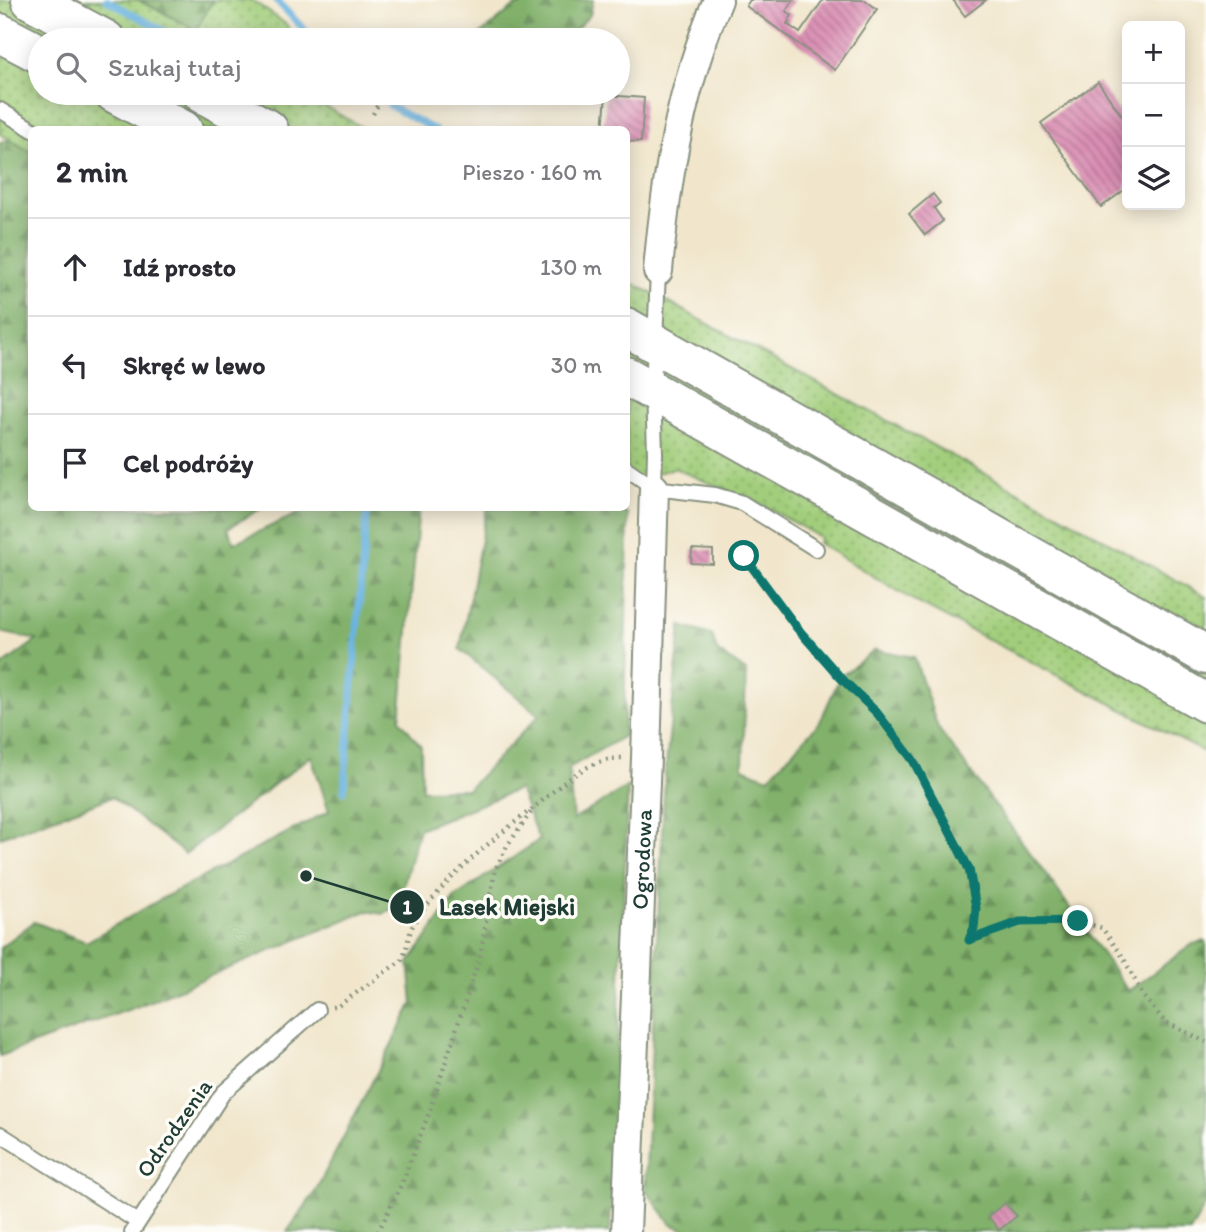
<!DOCTYPE html>
<html lang="pl">
<meta charset="utf-8">
<style>
:root{--surface:#fff;--page:#f2f2f3;--text:#2b2b33;--muted:#7c7c81;--line:#e1e1e2}
body{margin:0;font-family:Itim,sans-serif;background:var(--page);color:var(--text)}
.controls{position:absolute;right:21px;top:21px;display:grid;overflow:hidden;border-radius:10px;box-shadow:0 4px 18px #0003}
.controls button{width:63px;height:63px;display:grid;place-items:center;padding:0;border:0;border-bottom:2px solid var(--line);background:var(--surface);color:var(--text);font:35px sans-serif}
.stop{position:absolute;width:21px;height:21px;margin:-16px;border:5px solid #0f766e;border-radius:50%;background:#fff}
.stop.end{background:#0f766e;border-color:#fff;box-shadow:0 2px 7px #0008}
.list{margin:0;padding:0;list-style:none}
h2{display:flex;justify-content:space-between;align-items:center;height:91px;margin:0;padding:0 28px;font-size:30px}
h2 small{font-size:23px;font-weight:400;color:var(--muted)}
.list li{display:grid;grid-template-columns:46px 1fr auto;gap:21px;align-items:center;box-sizing:border-box;height:98px;padding:0 28px;border-top:2px solid var(--line)}
.list b{display:block;font-size:26px;white-space:nowrap}
.list em{font-size:23px;font-style:normal;color:var(--muted)}
.icon{flex:none;width:38px;height:38px;fill:none;stroke:currentColor;stroke-width:2;stroke-linecap:round;stroke-linejoin:round}
.map{position:relative;flex:none;width:1206px;height:1232px;overflow:hidden}
.search{position:absolute;background:var(--surface);box-shadow:0 4px 18px #0003;left:28px;top:28px;width:602px;height:77px;display:flex;align-items:center;gap:18px;box-sizing:border-box;padding:0 24px;border-radius:38px;color:var(--muted);font-size:26px}
.panel{position:absolute;background:var(--surface);box-shadow:0 4px 18px #0003;left:28px;top:126px;width:602px;height:385px;border-radius:10px}
.map>svg:first-child{display:block}
</style>
<div class="map">
<svg width="1206" height="1232" viewBox="0 0 1206 1232">
<defs>
<pattern id="grass-dots" width="8" height="8" patternUnits="userSpaceOnUse" patternTransform="scale(1.75)"><rect width="8" height="8" fill="#a2ce7b"/><path d="M2 2h.1M6 6h.1" fill="none" stroke="#83a866" stroke-width="1.8" stroke-linecap="round"/></pattern>
<pattern id="forest-firs" width="22" height="20" patternUnits="userSpaceOnUse" patternTransform="scale(1.75)"><rect width="22" height="20" fill="#81b16b"/><path d="M5 1l3.5 6h-7zM16 11l3.5 6h-7z" fill="#699159"/></pattern>
<pattern id="building-back-hatch" width="6" height="6" patternUnits="userSpaceOnUse" patternTransform="scale(1.75)"><rect width="6" height="6" fill="#da8db3"/><path d="M-1 5l2 2M0 0l6 6M5-1l2 2" fill="none" stroke="#b07492"/></pattern>
</defs>
<rect width="100%" height="100%" fill="#fdfcf7"/>
<filter id="ink" filterUnits="userSpaceOnUse"><feTurbulence type="fractalNoise" baseFrequency=".0143" numOctaves="2"/><feDisplacementMap in="SourceGraphic" scale="14" xChannelSelector="R" yChannelSelector="G"/><feConvolveMatrix kernelMatrix="1 2 1 2 8 2 1 2 1" color-interpolation-filters="sRGB"/></filter>
<filter id="wash" filterUnits="userSpaceOnUse"><feTurbulence type="fractalNoise" baseFrequency=".00686" numOctaves="4" result="noise"/><feDisplacementMap in="SourceGraphic" scale="28" xChannelSelector="R" yChannelSelector="G"/><feGaussianBlur stdDeviation="1.57" result="paint"/><feColorMatrix in="noise" values="0 0 0 0 0 0 0 0 0 0 0 0 0 0 0 0 0 1.4 0 .05"/><feComposite in="paint" operator="in"/></filter>
<g filter="url(#wash)">
<rect width="100%" height="100%" fill="#f1e6cc"/>
<!-- grass -->
<path fill="url(#grass-dots)" stroke="#608658" stroke-width="2" d="M 0,0 L 139,0 L 196,30 L 213,0 L 252,0 L 287,25 L 293,40 L 40,40 L 40,93 L 315,93 L 319,103 L 365,129 L 32,130 L 31,152 L 0,134 Z
M 627,280 L 1043,505 L 1206,597 L 1206,753 L 918,603 L 818,543 L 821,538 L 762,505 L 674,468 L 627,482 Z"/>
<!-- forest -->
<path fill="url(#forest-firs)" stroke="#507750" stroke-width="2" d="M 139,0 L 213,0 L 196,30 Z
M 532,0 L 593,0 L 590,15 L 565,40 L 473,40 L 514,7 Z
M 10,140 L 31,152 L 32,508 L 262,508 L 228,528 L 234,543 L 310,508 L 365,508 L 371,510 L 372,508 L 419,508 L 400,720 L 421,746 L 422,790 L 468,789 L 539,715 L 460,649 L 487,508 L 616,508 L 628,514 L 624,736 L 569,768 L 573,820 L 628,786 L 610,1232 L 287,1232 L 315,1192 L 413,1003 L 409,963 L 455,897 L 539,840 L 519,789 L 419,829 L 398,905 L 383,914 L 366,911 L 136,1007 L 0,1056 L 0,948 L 34,922 L 86,942 L 161,899 L 329,811 L 311,756 L 185,854 L 112,797 L 0,837 L 0,667 L 37,640 L 0,632 L 0,142 Z
M 681,626 L 712,635 L 717,651 L 746,671 L 743,768 L 768,778 L 820,722 L 840,677 L 875,650 L 914,657 L 938,728 L 1051,881 L 1128,991 L 1193,944 L 1206,941 L 1206,1204 L 1190,1232 L 689,1232 L 671,1224 L 645,1189 L 665,774 Z"/>
<g fill="none" stroke-linecap="round" stroke-linejoin="round">
<!-- stream -->
<path stroke="#68b2e0" stroke-width="7" d="M 106,0 L 181,40
M 276,0 L 314,40
M 277,93 L 294,102 L 297,93
M 364,93 L 369,96
M 390,106 L 435,130
M 344,791 L 367,508"/>
</g>
<g id="blocks">
<!-- building -->
<path fill="url(#building-back-hatch)" d="M 750,0 L 794,0 L 786,11 L 792,15 L 787,24 L 800,33 L 823,0 L 865,0 L 877,9 L 835,70 L 746,6 Z
M 953,0 L 986,0 L 965,16 Z
M 1098,82 L 1127,123 L 1127,188 L 1101,207 L 1041,123 Z
M 606,95 L 644,98 L 641,142 L 626,141 L 626,130 L 603,130 Z
M 933,194 L 940,203 L 934,208 L 943,221 L 925,235 L 909,214 Z
M 692,549 L 713,550 L 713,564 L 691,563 Z
M 1005,1203 L 1017,1216 L 999,1230 L 988,1216 Z"/>
</g>
</g>
<g filter="url(#ink)">
<use href="#blocks" fill-opacity="0" stroke="#889280" stroke-width="2"/>
<g fill="none" stroke-linecap="round" stroke-linejoin="round">
<!-- lane casing -->
<g stroke="#889280" stroke-width="18">
<path id="lane" d="M 0,110 L 33,130
M 626,468 L 654,488 L 715,495 L 742,503 L 816,549
M 654,488 L 655,453 L 653,391 L 658,271
M 0,1134 L 138,1222
M 132,1232 L 223,1093 L 317,1010"/>
</g>
<!-- street casing -->
<g stroke="#889280" stroke-width="32">
<g id="street">
<path d="M 658,271 C 666,178 681,86 718,0"/>
<path id="s1" d="M 626,1232 L 646,758 L 654,488"/>
</g>
</g>
<!-- highway casing -->
<g stroke="#889280" stroke-width="42">
<path id="highway" d="M 31,0 L 106,40
M 0,33 L 40,54
M 114,93 L 183,130
M 202,93 L 269,130
M 626,327 L 1206,655
M 626,376 L 1206,703"/>
</g>
<!-- path -->
<path stroke="#889280" stroke-width="4.5" stroke-dasharray="2 5" stroke-linecap="butt" d="M 373,114 L 384,93
M 744,556 L 797,628 L 840,677 L 878,713 L 913,760 L 969,869 L 976,908 L 974,928 L 969,940
M 970,939 L 1020,922 L 1078,921 L 1102,928 L 1123,957 L 1143,996 L 1165,1022 L 1206,1042
M 332,1007 L 338,1006 L 402,960 C 408,948 408,931 416,920 C 448,876 489,842 532,809 C 560,787 586,758 623,758
M 378,1232 L 402,1183 L 429,1113 L 480,956 L 495,870 L 507,846 L 534,808"/>
<!-- lane -->
<use href="#lane" stroke="#fff" stroke-width="14"/>
<!-- street -->
<use href="#street" stroke="#fff" stroke-width="28"/>
<!-- highway -->
<use href="#highway" stroke="#fff" stroke-width="38"/>
</g>
</g>
<g fill="none" stroke-linecap="round" stroke-linejoin="round" filter="url(#ink)">
<!-- route -->
<path stroke="#0f766e" stroke-width="9" d="M 744,556 L 797,628 L 840,677 L 877,713 L 913,760 L 969,869 L 976,908 L 974,928 L 969,940 L 1020,922 L 1078,921"/>
</g>
<g text-anchor="middle" stroke-width="7" stroke-linejoin="round" paint-order="stroke">
<!-- street labels -->
<g font-size="23" fill="#1f3d34" stroke="#fdfcf7">
<text dy="8" stroke="none"><textPath href="#s1" startOffset="373">Ogrodowa</textPath></text>
<text transform="translate(174 1128) rotate(-55)" y="8">Odrodzenia</text>
</g>
</g>
<!-- callouts -->
<path fill="none" stroke="#1f3d34" stroke-width="2.5" d="M306 876L407 907"/>
<g fill="#1f3d34" stroke="#fdfcf7" stroke-width="2.5">
<circle cx="306" cy="876" r="7"/>
<circle cx="407" cy="907" r="18"/>
</g>
<g font-size="21" text-anchor="middle" font-weight="bold" fill="#fff">
<text x="407" y="914">1</text>
</g>
<g font-size="24" text-anchor="middle" font-weight="bold" fill="#1f3d34" stroke="#fdfcf7" stroke-width="7" stroke-linejoin="round" paint-order="stroke">
<text x="507" y="915">Lasek Miejski</text>
</g>
</svg>
<div class="controls">
<button>+</button>
<button>−</button>
<button><svg class="icon" aria-label="layers" viewBox="0 0 24 24"><path d="M12 4l9 5-9 5-9-5zM3 14l9 5 9-5"/></svg></button>
</div>
<div class="stop" style="left:744px;top:556px"></div>
<div class="stop end" style="left:1078px;top:921px"></div>
<div class="search"><svg class="icon" aria-label="search" viewBox="0 0 24 24"><circle cx="10" cy="10" r="6"/><path d="M15 15l6 6"/></svg>Szukaj tutaj</div>
<section class="panel">
<h2>2 min<small>Pieszo · 160 m</small></h2>
<ul class="list">
<li><svg class="icon" aria-label="ahead" viewBox="0 0 24 24"><path d="M12 20V5M6 11l6-6 6 6"/></svg><div><b>Idź prosto</b></div><em>130 m</em></li>
<li><svg class="icon" aria-label="left" viewBox="0 0 24 24"><path d="M17 20v-9H6M10 6l-5 5 5 5"/></svg><div><b>Skręć w lewo</b></div><em>30 m</em></li>
<li><svg class="icon" aria-label="arrive" viewBox="0 0 24 24"><path d="M6 21V4h12l-3 4 3 4H6"/></svg><div><b>Cel podróży</b></div></li>
</ul>
</section>
</div>
